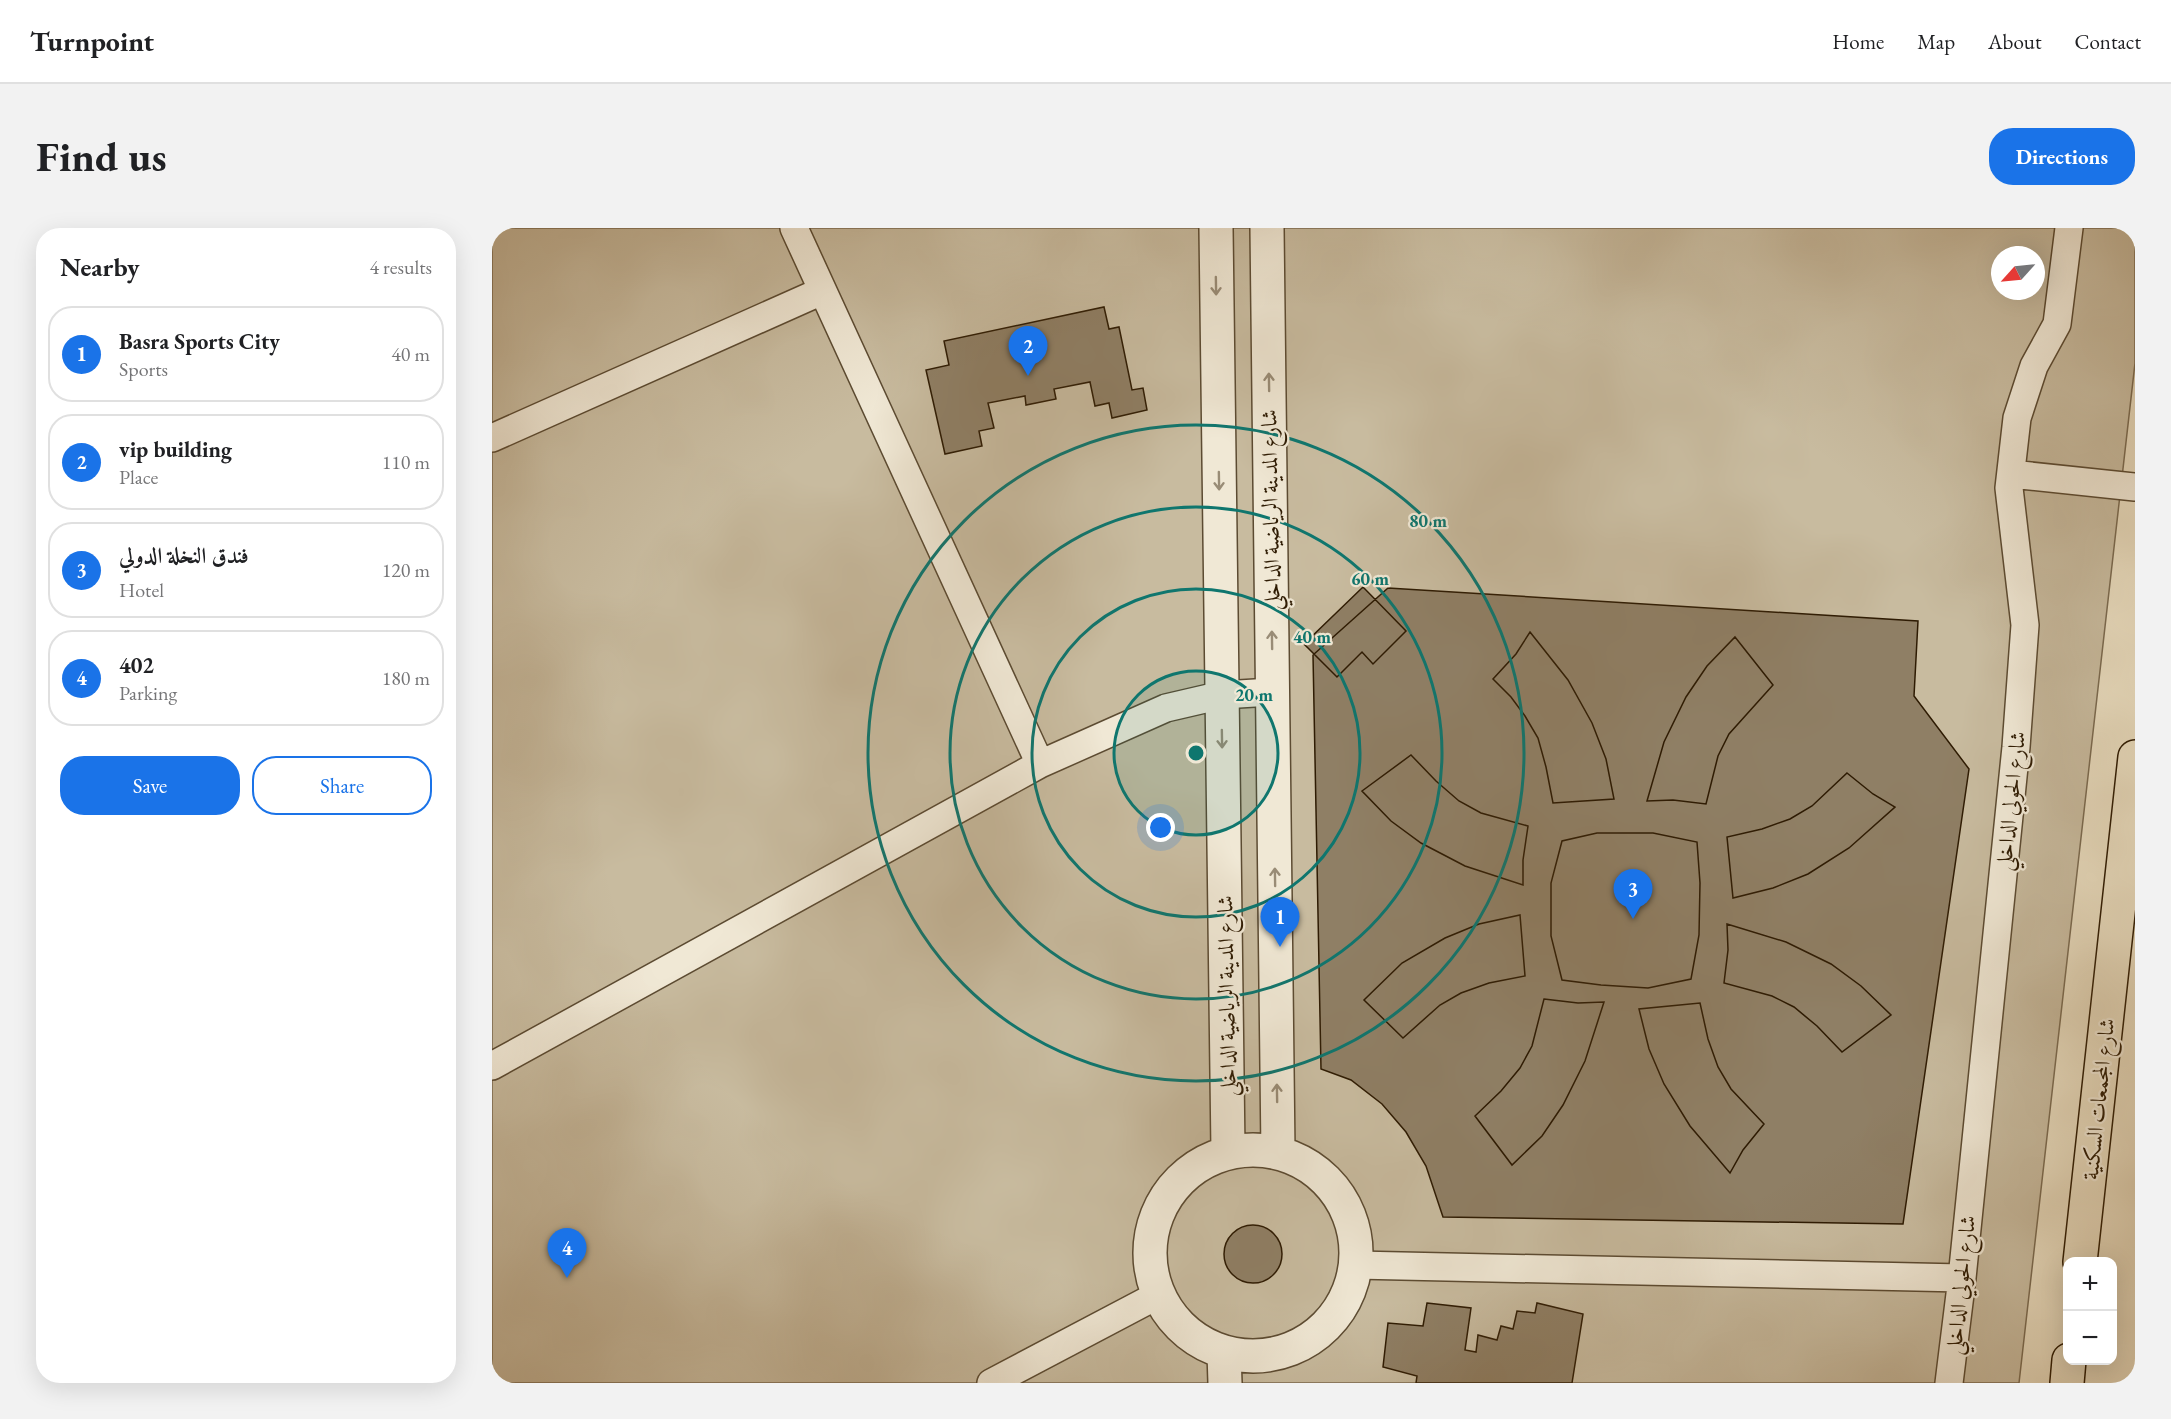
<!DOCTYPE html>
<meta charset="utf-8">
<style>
:root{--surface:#fff;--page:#f2f2f2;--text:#202124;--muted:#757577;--line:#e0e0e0;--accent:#1a73e8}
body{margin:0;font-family:"EB Garamond",Amiri,serif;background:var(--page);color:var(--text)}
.controls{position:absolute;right:18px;bottom:18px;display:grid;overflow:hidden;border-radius:12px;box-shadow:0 6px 24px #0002}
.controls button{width:54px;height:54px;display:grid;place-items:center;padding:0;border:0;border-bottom:2px solid var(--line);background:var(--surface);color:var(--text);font:30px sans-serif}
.compass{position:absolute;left:1499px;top:18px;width:54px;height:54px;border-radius:50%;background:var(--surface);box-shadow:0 6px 24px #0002;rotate:243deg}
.you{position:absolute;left:669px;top:600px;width:21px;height:21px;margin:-15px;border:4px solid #fff;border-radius:50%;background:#1a73e8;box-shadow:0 0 0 9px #1a73e833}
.badge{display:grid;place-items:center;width:39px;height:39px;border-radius:50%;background:var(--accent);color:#fff;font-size:20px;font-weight:700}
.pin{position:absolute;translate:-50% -50px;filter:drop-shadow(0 2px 3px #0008)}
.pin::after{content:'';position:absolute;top:32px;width:21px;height:18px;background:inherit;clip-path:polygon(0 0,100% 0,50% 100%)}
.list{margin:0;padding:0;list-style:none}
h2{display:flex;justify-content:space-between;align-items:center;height:78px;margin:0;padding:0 24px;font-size:26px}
h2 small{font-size:20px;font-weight:400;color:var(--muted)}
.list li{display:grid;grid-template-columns:39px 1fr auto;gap:18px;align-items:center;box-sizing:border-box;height:96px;margin:0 12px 12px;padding:0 12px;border:2px solid var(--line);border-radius:24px}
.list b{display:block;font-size:22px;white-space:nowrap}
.list p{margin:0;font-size:20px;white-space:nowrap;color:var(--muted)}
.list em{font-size:20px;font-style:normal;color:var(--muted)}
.actions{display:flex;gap:12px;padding:18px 24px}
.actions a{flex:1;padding:14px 0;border:2px solid var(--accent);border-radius:24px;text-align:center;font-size:21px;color:var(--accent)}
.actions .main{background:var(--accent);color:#fff}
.map{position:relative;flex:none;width:1643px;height:1155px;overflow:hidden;border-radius:24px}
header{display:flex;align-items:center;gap:36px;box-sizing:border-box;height:84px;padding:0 30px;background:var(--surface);border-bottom:2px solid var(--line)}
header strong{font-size:28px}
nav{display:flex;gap:33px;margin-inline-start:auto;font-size:21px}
.intro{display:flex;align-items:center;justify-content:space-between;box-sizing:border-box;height:144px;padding:0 36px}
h1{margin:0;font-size:42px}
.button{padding:15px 27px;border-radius:24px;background:var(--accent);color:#fff;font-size:21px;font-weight:700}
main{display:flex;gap:36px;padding:0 36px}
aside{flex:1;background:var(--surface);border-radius:24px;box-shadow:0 6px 24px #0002}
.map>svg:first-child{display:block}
</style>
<header>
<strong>Turnpoint</strong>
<nav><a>Home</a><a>Map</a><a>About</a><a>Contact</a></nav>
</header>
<div class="intro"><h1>Find us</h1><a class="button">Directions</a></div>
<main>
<aside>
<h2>Nearby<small>4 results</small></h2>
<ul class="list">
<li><span class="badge">1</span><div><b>Basra Sports City</b><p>Sports</p></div><em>40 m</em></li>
<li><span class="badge">2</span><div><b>vip building</b><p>Place</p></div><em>110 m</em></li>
<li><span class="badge">3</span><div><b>فندق النخلة الدولي</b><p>Hotel</p></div><em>120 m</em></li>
<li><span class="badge">4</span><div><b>402</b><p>Parking</p></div><em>180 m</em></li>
</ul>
<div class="actions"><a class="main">Save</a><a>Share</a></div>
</aside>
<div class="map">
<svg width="1643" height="1155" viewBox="0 0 1643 1155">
<rect width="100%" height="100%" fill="#e8dcbf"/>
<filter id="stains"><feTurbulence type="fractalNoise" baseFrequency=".00333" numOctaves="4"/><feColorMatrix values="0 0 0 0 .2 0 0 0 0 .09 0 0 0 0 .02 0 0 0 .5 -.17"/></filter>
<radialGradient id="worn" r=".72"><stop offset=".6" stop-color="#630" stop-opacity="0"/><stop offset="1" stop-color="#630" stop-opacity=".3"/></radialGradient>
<!-- green -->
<path fill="#c8bb9f" stroke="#7b6b51" stroke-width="1.5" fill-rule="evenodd" d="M 0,0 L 1643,0 L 1643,135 L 1527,1155 L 0,1155 ZM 1508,27 L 1544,27 L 1544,63 L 1508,63 Z"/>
<!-- building -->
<path fill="#8f7f65" stroke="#2e1b03" stroke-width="1.5" d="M 612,79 L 617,101 L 627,99 L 640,162 L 651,160 L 655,182 L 620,190 L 617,175 L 603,178 L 598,154 L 562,161 L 564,171 L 534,177 L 533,168 L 496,175 L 502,200 L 487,203 L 490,218 L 453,226 L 434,142 L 457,137 L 452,113 Z
M 871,359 L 914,403 L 881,436 L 870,424 L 845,449 L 812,416 Z
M 896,360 L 1426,393 L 1422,468 L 1477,541 L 1411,996 L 951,989 L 934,938 L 914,904 L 890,876 L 859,852 L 829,841 L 821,427 Z
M 1038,404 L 1076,452 L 1100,495 L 1114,531 L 1122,571 L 1061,575 L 1054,539 L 1046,510 L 1033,488 L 1019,469 L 1001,451 L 1024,426 Z
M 1243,409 L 1281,457 L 1237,506 L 1226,528 L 1214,576 L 1181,572 L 1155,573 L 1172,514 L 1194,469 L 1215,438 Z
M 919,527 L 944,553 L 967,573 L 989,585 L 1036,598 L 1031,632 L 1031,657 L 973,638 L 929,615 L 899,593 L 870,563 Z
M 1355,545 L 1381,566 L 1403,579 L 1357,620 L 1316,646 L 1281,660 L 1241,670 L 1235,609 L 1270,601 L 1298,591 L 1320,578 Z
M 1105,605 L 1161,605 L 1205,614 L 1208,655 L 1207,707 L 1199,751 L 1156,760 L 1109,757 L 1070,752 L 1059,708 L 1059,655 L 1070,613 Z
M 1028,687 L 1033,748 L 997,755 L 969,765 L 948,777 L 911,810 L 872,772 L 910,735 L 953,710 L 987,696 Z
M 1235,696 L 1294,714 L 1339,736 L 1369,758 L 1399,787 L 1350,824 L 1325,798 L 1302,779 L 1280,768 L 1232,755 L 1236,722 Z
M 1052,771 L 1086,775 L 1112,774 L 1093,833 L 1071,877 L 1050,908 L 1020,937 L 983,888 L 1009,863 L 1028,840 L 1040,818 Z
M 1208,775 L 1216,811 L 1226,839 L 1239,861 L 1272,896 L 1251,922 L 1238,945 L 1198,898 L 1172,856 L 1157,821 L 1147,781 Z
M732 1026a29 29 0 1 1 58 0a29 29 0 1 1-58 0Z
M 935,1075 L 979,1080 L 973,1122 L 984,1124 L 986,1107 L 1005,1112 L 1009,1098 L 1021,1101 L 1025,1083 L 1043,1085 L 1045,1075 L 1091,1086 L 1080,1155 L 924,1155 L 925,1148 L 891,1139 L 896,1095 L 931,1098 Z"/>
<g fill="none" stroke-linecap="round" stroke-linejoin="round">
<!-- minor casing -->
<g stroke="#5c4b32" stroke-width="30">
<path id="minor" d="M 302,0 L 548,536
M 0,210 L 330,63
M 1519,246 L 1643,259
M 0,838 L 548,536 L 674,480 L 730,467 L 780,464
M 864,1037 L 1470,1050
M 499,1155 L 666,1067
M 1457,1155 L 1470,1050 L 1524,519 L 1533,397 L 1517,260 L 1525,190 L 1542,138 L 1565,96 L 1577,0"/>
</g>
<!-- tertiary casing -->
<g stroke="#5c4b32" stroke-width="36">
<path id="tertiary" d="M 724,0 L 736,923
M 775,0 L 786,924
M658 1025a103 103 0 1 1 206 0a103 103 0 1 1-206 0Z
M 732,1125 L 733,1155"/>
</g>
<!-- primary casing -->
<g stroke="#2e1b03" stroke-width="36">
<path id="primary" d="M 1588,1034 L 1643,529
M 1575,1155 L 1577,1132"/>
</g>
<!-- minor -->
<use href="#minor" stroke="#f0e8d5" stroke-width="27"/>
<!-- tertiary -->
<use href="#tertiary" stroke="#f0e8d5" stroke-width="33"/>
<!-- primary -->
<use href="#primary" stroke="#e8dcbf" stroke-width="33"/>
</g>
<!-- one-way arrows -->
<defs><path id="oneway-shaft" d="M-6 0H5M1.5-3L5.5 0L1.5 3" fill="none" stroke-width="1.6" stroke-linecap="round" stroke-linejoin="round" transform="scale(1.5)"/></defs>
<g stroke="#998c76">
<use href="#oneway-shaft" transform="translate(724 58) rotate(89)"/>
<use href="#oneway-shaft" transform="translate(777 154) rotate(-91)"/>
<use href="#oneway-shaft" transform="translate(727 253) rotate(89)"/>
<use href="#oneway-shaft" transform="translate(780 412) rotate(-91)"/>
<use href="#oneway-shaft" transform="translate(730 511) rotate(89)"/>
<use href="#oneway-shaft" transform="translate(783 649) rotate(-91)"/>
<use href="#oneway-shaft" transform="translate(785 865) rotate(-91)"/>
</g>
<!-- distance rings -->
<circle cx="704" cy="525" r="82" fill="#0f766e" fill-opacity=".12"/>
<g fill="none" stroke="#0f766e" stroke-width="3">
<circle cx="704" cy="525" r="82"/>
<circle cx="704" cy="525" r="164"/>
<circle cx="704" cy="525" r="246"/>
<circle cx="704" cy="525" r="328"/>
</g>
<g text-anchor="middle" stroke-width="4.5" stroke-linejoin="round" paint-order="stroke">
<!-- street labels -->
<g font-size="22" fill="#2e1b03" stroke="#f0e8d5">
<text transform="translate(778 282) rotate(-91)" y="8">شارع المدينة الرياضية الداخلي</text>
<text transform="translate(1518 573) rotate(-84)" y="8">شارع الحولي الداخلي</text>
<text transform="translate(734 768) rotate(-91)" y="8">شارع المدينة الرياضية الداخلي</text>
<text transform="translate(1606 871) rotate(-84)" y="8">شارع المجمعات السكنية</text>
<text transform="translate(1468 1057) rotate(-84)" y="8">شارع الحولي الداخلي</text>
</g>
</g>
<circle cx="704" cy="525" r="9" fill="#0f766e" stroke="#f0e8d5" stroke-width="3"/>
<g font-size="18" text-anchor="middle" font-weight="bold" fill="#0f766e" stroke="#f0e8d5" stroke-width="4.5" stroke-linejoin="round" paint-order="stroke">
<text x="936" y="299">80 m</text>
<text x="878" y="357">60 m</text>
<text x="820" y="415">40 m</text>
<text x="762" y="473">20 m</text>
</g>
<rect width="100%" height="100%" filter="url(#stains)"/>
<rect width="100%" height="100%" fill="url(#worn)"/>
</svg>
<div class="controls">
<button>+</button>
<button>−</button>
</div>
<svg class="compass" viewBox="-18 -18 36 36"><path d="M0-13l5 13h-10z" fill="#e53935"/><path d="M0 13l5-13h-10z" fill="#757577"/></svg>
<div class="you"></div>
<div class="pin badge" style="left:788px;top:719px">1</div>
<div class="pin badge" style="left:536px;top:148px">2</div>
<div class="pin badge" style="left:1141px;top:691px">3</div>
<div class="pin badge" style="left:75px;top:1050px">4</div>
</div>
</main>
